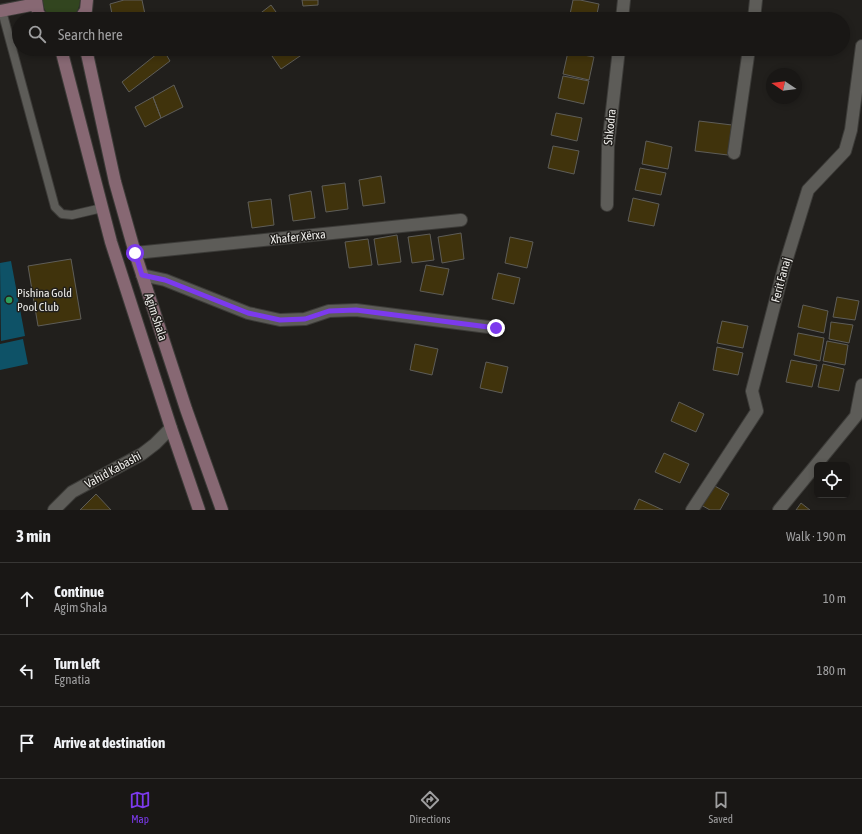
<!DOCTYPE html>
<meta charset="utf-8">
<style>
:root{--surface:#191715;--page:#262422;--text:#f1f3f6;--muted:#9f9fa0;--line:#373634;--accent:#7c3aed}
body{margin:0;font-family:"Asap Condensed",sans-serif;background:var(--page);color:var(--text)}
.controls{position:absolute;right:12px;bottom:12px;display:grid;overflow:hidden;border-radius:6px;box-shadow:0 2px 6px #0003}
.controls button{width:36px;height:36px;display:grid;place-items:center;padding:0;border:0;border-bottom:1px solid var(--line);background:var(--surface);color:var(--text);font:20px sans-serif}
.compass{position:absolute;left:766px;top:68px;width:36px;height:36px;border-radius:50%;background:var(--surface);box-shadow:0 2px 6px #0003;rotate:283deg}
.stop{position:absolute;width:12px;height:12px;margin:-9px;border:3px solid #7c3aed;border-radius:50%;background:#fff}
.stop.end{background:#7c3aed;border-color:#fff;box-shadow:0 1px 4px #0008}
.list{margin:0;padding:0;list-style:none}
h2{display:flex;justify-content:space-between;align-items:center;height:52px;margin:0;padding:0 16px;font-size:17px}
h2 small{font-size:13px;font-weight:400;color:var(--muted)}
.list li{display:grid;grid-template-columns:26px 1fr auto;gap:12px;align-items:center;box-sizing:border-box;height:72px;padding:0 16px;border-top:1px solid var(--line)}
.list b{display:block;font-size:15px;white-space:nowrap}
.list p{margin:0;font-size:13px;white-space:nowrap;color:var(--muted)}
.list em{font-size:13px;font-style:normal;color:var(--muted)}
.icon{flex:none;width:22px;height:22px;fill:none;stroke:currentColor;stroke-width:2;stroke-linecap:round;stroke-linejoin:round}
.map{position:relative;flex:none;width:862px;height:510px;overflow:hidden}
.search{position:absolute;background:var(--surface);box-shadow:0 2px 6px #0003;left:12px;right:12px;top:12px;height:44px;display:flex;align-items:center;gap:10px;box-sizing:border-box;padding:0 14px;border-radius:22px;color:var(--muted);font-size:15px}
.sheet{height:268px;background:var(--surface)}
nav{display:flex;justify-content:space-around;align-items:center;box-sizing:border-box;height:56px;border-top:1px solid var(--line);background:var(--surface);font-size:11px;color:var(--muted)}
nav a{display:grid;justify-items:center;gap:2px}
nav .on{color:var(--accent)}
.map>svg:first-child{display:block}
</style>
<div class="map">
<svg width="862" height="510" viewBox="0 0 862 510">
<rect width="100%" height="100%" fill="#211f1c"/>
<!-- green -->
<path fill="#32451f" d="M 43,0 L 80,0 C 80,26 42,26 43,0 Z"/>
<!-- water -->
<path fill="#0e5267" d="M 11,261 L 25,336 L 1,341 L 0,263 Z
M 23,339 L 28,364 L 0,370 L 0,344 Z"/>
<!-- building -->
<path fill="#40330c" stroke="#5e5d58" d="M 124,0 L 142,0 L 146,19 L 113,19 L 110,4 Z
M 302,0 L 318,0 L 318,5 L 303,6 Z
M 573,0 L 580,0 L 599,4 L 596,19 L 569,19 Z
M 271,5 L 281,19 L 253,19 Z
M 163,49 L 170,61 L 129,92 L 122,82 Z
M 282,49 L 299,49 L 303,54 L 281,69 L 272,56 Z
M 569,49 L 595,49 L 594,54 Z
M 568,52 L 594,57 L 589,80 L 563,74 Z
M 563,76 L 589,81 L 584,104 L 558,98 Z
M 174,85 L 183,107 L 161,118 L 153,97 Z
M 153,97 L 161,118 L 145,127 L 135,107 Z
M 556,113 L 582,118 L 577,141 L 551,135 Z
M 699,121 L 732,125 L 728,155 L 695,151 Z
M 646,141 L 672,147 L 668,169 L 642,164 Z
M 553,146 L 579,151 L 574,174 L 548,168 Z
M 640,168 L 666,173 L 661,195 L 635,190 Z
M 381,176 L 385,203 L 363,206 L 359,180 Z
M 345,183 L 348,209 L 326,212 L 322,186 Z
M 311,191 L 315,218 L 293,221 L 289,195 Z
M 633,198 L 659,204 L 654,226 L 628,221 Z
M 271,199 L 274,225 L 252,228 L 248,202 Z
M 461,233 L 464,259 L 442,263 L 438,237 Z
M 430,234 L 434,260 L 412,263 L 408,237 Z
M 397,235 L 401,262 L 378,265 L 374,239 Z
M 510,237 L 533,242 L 527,268 L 505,263 Z
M 368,239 L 372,265 L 349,268 L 345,242 Z
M 71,259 L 81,319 L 38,326 L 28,266 Z
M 426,265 L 449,269 L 443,295 L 420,291 Z
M 498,273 L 520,278 L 514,304 L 492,299 Z
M 837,297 L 859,301 L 855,320 L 833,317 Z
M 803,305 L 828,311 L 824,333 L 798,327 Z
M 722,321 L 748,326 L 743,348 L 717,343 Z
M 831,322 L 853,325 L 849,343 L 829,339 Z
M 798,333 L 824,338 L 820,361 L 794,355 Z
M 827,341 L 848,345 L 845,365 L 823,361 Z
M 415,344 L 438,349 L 432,375 L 410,370 Z
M 717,347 L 743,353 L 738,375 L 713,370 Z
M 791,360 L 817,365 L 812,387 L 786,382 Z
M 486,362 L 508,367 L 502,393 L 480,388 Z
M 823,364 L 844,369 L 839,391 L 818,387 Z
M 679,402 L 704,414 L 696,432 L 671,421 Z
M 664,453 L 689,464 L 680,483 L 655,472 Z
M 713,485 L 729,494 L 720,510 L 710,510 L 701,505 Z
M 96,494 L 111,510 L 80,510 Z
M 639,499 L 663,510 L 634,510 Z
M 801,503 L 810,510 L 796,510 Z"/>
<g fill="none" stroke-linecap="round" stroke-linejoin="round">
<!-- lane casing -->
<g stroke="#3c3b38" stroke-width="10">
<path id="lane" d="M 2,11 L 55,207 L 62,214 L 72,215 L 102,208"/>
</g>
<!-- street casing -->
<g stroke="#3c3b38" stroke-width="14">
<path id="street" d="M 622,19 L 624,0
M 754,19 L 756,0
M 734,153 L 749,49
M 607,205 L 608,146 L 619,49
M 135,253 L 461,220
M 142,275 L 165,280 L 248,313 L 280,320 L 305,319 L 329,311 L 356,310 L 496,328
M 54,510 L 72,492 L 142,454 L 155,444 L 171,428
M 692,510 L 757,411 L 752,391 L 784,268 L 808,190 L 845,151 L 851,130 L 862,46
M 779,510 L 856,416 L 862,385"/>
</g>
<!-- secondary casing -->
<g stroke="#3c3b38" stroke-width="14">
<path id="secondary" d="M 36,0 L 38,13 L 43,19
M 0,11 L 36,4
M 80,19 L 86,10 L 87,0
M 61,49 L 111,242 L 171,428 L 199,510
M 86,49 L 115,182 L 135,253 L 186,409 L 222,510"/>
</g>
<!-- lane -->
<use href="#lane" stroke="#5d5c58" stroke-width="8"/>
<!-- street -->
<use href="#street" stroke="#5d5c58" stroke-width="12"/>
<!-- secondary -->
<use href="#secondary" stroke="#876873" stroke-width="12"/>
</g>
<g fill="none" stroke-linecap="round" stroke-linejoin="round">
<!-- route -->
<path stroke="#7c3aed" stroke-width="5" d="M 135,253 L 142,275 L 165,280 L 248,313 L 280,320 L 305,319 L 329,311 L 356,310 L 496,328"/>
</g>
<!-- markers -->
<circle fill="#2e9e5b" stroke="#211f1c" stroke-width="1.5" cx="9" cy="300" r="4"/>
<g text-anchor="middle" stroke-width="3" stroke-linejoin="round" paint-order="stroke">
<!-- street labels -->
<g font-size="12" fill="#ecebe8" stroke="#211f1c">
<text transform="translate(610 127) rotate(-84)" y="4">Shkodra</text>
<text transform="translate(298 237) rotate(-6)" y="4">Xhafer Xërxa</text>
<text transform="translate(781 280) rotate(-75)" y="4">Ferit Fanaj</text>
<text transform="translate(156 317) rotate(72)" y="4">Agim Shala</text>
<text transform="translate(113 470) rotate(-29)" y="4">Vahid Kabashi</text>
</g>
<!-- poi labels -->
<g font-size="12" fill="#ecebe8" stroke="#211f1c" text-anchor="start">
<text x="17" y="297">Pishina Gold<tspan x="17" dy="14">Pool Club</tspan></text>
</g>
</g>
</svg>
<div class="controls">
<button><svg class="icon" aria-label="locate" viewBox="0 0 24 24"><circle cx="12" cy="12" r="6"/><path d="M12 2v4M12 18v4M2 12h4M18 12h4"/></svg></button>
</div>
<svg class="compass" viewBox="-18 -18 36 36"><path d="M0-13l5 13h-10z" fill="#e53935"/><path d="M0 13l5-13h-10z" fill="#9f9fa0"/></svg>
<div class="stop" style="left:135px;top:253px"></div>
<div class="stop end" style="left:496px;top:328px"></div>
<div class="search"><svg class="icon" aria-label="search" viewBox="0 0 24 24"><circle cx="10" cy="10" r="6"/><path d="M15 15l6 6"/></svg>Search here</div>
</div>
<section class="sheet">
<h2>3 min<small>Walk · 190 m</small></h2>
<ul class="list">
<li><svg class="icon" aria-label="ahead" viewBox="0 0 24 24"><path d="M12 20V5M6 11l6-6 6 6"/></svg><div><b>Continue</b><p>Agim Shala</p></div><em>10 m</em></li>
<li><svg class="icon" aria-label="left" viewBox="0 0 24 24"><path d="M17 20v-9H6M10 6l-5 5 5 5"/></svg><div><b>Turn left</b><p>Egnatia</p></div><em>180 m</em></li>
<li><svg class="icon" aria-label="arrive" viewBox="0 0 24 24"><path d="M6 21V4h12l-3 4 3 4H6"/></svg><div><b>Arrive at destination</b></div></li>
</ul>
</section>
<nav>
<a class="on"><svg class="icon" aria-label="map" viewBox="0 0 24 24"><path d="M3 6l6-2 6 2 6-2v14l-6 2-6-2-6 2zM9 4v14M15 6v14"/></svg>Map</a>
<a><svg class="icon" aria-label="directions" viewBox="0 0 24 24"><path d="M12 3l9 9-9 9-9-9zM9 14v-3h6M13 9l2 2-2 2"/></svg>Directions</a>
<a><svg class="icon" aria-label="saved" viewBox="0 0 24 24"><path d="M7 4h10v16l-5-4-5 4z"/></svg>Saved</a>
</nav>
